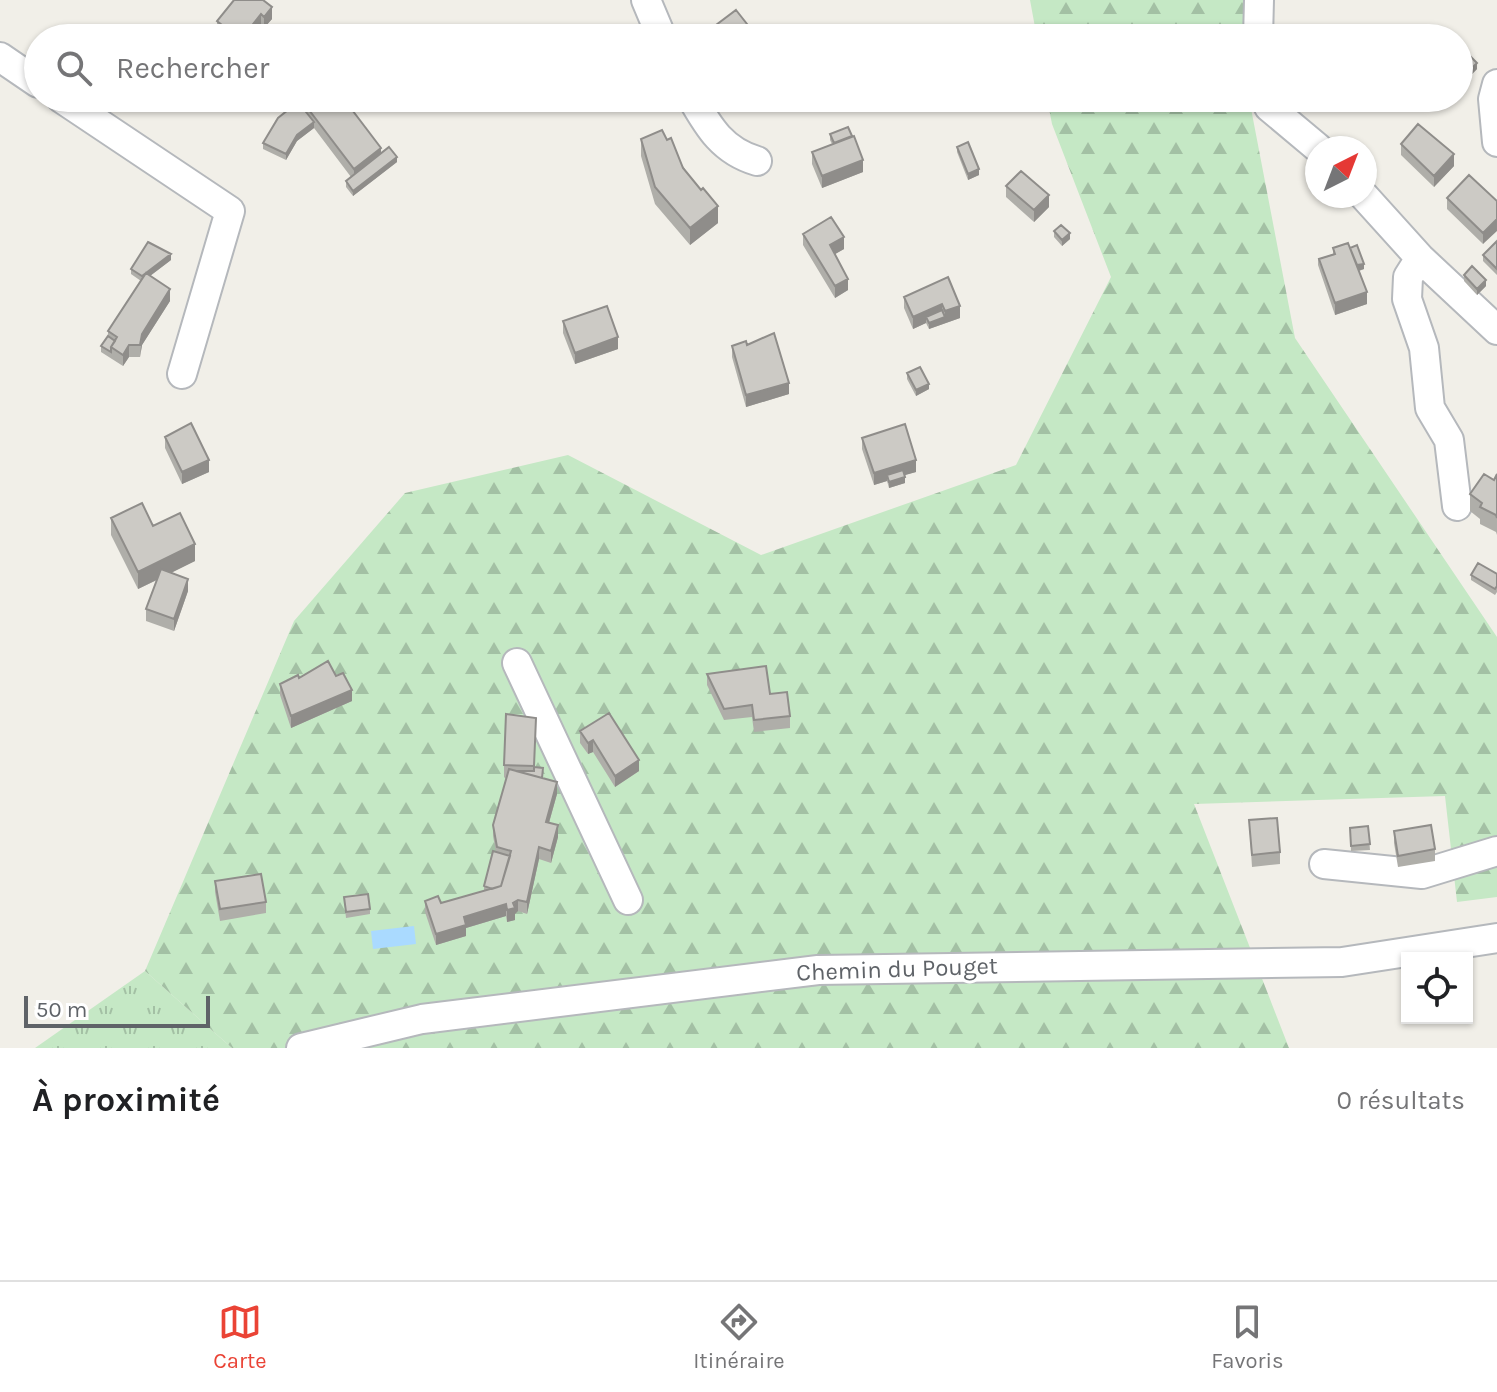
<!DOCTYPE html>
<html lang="fr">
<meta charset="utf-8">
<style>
:root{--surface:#fff;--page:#f2f2f2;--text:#202124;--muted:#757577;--line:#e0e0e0;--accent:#ea4335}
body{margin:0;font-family:Karla,sans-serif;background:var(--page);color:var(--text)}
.controls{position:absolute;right:24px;bottom:24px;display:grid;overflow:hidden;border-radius:0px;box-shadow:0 2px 6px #0004}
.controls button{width:72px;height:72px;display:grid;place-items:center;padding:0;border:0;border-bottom:2px solid var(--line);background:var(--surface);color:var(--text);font:40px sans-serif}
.compass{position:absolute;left:1305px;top:136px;width:72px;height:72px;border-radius:50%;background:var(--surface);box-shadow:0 2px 6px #0004;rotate:42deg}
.scale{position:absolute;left:24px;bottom:20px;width:186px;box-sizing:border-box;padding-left:8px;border:4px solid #5f6368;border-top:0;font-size:22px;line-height:28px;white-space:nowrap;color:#5f6368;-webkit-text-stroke:6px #fff;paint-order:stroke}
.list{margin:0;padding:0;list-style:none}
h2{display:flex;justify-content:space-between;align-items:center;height:104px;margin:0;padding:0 32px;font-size:34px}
h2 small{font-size:26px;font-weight:400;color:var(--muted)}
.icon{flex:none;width:44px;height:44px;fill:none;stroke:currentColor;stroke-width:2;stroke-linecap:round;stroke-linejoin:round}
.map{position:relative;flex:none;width:1497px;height:1048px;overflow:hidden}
.search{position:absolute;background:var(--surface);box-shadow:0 2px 6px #0004;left:24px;right:24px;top:24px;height:88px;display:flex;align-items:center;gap:20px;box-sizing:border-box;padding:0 28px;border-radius:44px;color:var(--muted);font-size:30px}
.sheet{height:232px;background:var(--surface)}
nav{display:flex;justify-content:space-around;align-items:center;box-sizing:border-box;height:112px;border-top:2px solid var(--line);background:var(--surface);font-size:22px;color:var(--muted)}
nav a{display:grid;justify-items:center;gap:4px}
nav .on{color:var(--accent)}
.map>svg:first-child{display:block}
</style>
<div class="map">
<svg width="1497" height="1048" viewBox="0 0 1497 1048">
<defs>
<pattern id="grass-tufts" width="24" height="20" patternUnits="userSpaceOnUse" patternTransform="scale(2)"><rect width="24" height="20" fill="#c5e8c5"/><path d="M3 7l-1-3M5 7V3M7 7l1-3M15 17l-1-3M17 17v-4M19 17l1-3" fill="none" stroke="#a3c0a4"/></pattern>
<pattern id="forest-firs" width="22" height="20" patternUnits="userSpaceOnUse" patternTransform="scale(2)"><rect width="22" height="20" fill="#c5e8c5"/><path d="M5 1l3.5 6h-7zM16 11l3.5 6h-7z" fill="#a3c0a4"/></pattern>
</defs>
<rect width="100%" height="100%" fill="#f1efe8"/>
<!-- grass -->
<path fill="url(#grass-tufts)" d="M 145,971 L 232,1048 L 35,1048 Z"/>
<!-- forest -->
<path fill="url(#forest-firs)" d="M 1030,0 L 1246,0 L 1245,38 L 1037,38 Z
M 1047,98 L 1249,98 L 1295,338 L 1497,637 L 1497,897 L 1457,902 L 1445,796 L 1194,804 L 1289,1048 L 232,1048 L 145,971 L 294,621 L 405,493 L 568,455 L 761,555 L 1016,465 L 1111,277 L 1052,124 Z"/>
<!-- water -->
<path fill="#aadaff" d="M 414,926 L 416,944 L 373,949 L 371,931 Z"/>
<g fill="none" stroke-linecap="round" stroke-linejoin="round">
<!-- minor casing -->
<g stroke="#b5b8bc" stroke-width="32">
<path id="minor" d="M 646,0 L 662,38
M 1258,38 L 1259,0
M 0,57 L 38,83
M 1497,84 L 1493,99 L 1497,142
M 61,98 L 230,211 L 182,374
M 692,98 C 709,128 723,151 757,161
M 1265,98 L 1269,107 L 1318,148
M 1364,196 L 1420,258 L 1497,330
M 1420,258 L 1408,277 L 1407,299 L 1424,348 L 1430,408 L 1449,440 L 1457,506
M 517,663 L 628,900
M 1324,864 L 1422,874 L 1497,851
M 301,1048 L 422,1019 L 818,970 L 1342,962 L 1497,938"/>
</g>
<!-- minor -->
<use href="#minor" stroke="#fff" stroke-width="28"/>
</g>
<!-- wall -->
<path fill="#afaea9" d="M 234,0 L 272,19 L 264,28 L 261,26 L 251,38 L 224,38 L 217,32 L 217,21 Z
M 1459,68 L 1477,69 L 1465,81 L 1459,75 Z
M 306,106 L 381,154 L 397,162 L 353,196 L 346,187 L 346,181 L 351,177 L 314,128 L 297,141 L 286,160 L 263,149 L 263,143 L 306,112 Z
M 830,134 L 863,172 L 822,188 L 812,164 L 812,152 L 832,144 L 830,140 Z
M 641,139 L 667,140 L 718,223 L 690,245 L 655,204 L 641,156 Z
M 1401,144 L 1454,166 L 1434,187 L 1401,155 Z
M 957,147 L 979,175 L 968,180 L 957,152 Z
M 1006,186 L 1049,207 L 1034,222 L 1006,197 Z
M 1447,198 L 1497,201 L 1483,244 L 1447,209 Z
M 1054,231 L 1070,239 L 1062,246 L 1054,237 Z
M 803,234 L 844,249 L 835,254 L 848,290 L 835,298 L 803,245 Z
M 1497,241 L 1497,275 L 1483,261 L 1483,255 Z
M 1333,248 L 1350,248 L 1364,269 L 1359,271 L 1367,304 L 1335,315 L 1318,265 L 1318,259 L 1333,254 Z
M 171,260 L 150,276 L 170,301 L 142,345 L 140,357 L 129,357 L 123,366 L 101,352 L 101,346 L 108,336 L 108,331 L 141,281 L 131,274 L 131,269 Z
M 1464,275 L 1486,286 L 1477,295 L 1464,281 Z
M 948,277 L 960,318 L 929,329 L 926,323 L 913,329 L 904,308 L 904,297 Z
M 563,321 L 618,349 L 575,364 L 563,333 Z
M 732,346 L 789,394 L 746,407 L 732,357 Z
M 907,373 L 929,389 L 916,396 L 907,379 Z
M 165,437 L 209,472 L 182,484 L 165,448 Z
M 862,438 L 916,472 L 904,475 L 905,483 L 889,488 L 887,481 L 874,485 L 862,449 Z
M 1497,474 L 1497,535 L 1496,532 L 1480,524 L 1480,519 L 1470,511 L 1470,494 L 1494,480 Z
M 111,518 L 153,526 L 195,561 L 171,573 L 188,591 L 174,631 L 146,621 L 146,609 L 157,580 L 138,589 L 111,535 Z
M 1497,574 L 1497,592 L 1495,595 L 1471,580 L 1471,575 Z
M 707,674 L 770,694 L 790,716 L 790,728 L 754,732 L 752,717 L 724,720 L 707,685 Z
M 336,676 L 352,701 L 291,728 L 280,695 L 280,684 L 299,678 Z
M 536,718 L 534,767 L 557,794 L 549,823 L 558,837 L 551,863 L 539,859 L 527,914 L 518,911 L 515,914 L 515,920 L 507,922 L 506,916 L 466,928 L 466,936 L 436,945 L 425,912 L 425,901 L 441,903 L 484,891 L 484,886 L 496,852 L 493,836 L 493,825 L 506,779 L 504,777 L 504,765 Z
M 580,731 L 639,771 L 615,787 L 593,752 L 588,754 L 580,743 Z
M 1249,820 L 1280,852 L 1280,864 L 1252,867 Z
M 1368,826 L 1370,850 L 1351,851 L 1350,828 Z
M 1394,831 L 1435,849 L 1435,861 L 1398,867 L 1394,843 Z
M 215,881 L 266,902 L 266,913 L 220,921 L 215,892 Z
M 344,897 L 370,909 L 370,914 L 346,918 Z"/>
<!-- shaded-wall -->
<path fill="#8f8d8a" d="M 272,7 L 272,19 L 264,28 L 264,17 Z
M 261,14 L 261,26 L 251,38 L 242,38 Z
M 1477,63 L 1477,69 L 1465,81 L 1465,75 Z
M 314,122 L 314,128 L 297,141 L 286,160 L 286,154 L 297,135 Z
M 381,148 L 381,160 L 354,181 L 354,169 Z
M 1454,154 L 1454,166 L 1434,187 L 1434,176 Z
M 397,157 L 397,162 L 353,196 L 353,191 Z
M 863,160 L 863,172 L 822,188 L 822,176 Z
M 979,169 L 979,175 L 968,180 L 968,174 Z
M 1049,195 L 1049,207 L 1034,222 L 1034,210 Z
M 718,206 L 718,223 L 690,245 L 690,228 Z
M 1497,219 L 1497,231 L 1483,244 L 1483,233 Z
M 1070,233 L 1070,239 L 1062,246 L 1062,240 Z
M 844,237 L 844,249 L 830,257 L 830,245 Z
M 171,254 L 171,260 L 142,282 L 142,276 Z
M 1364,264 L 1364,269 L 1354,272 L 1354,266 Z
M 848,279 L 848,290 L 835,298 L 835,286 Z
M 1486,280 L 1486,286 L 1477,295 L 1477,289 Z
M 170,289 L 170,301 L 142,345 L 140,357 L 142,334 Z
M 1367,292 L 1367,304 L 1335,315 L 1335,303 Z
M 942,304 L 942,316 L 926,317 L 926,323 L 913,329 L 913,317 Z
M 960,306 L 960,318 L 929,329 L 929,323 L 945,317 L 945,311 Z
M 618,337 L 618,349 L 575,364 L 575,353 Z
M 129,345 L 129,357 L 123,366 L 123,355 Z
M 789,383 L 789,394 L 746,407 L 746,395 Z
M 929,384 L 929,389 L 916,396 L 916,390 Z
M 209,460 L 209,472 L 182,484 L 182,472 Z
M 916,460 L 916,472 L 888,480 L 887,475 L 887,481 L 874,485 L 874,473 Z
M 905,477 L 905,483 L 889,488 L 889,482 Z
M 195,544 L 195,561 L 138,589 L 138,572 Z
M 188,579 L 188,591 L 174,631 L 174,619 Z
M 352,690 L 352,701 L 291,728 L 291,716 Z
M 593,740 L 593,752 L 588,754 L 588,743 Z
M 639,760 L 639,771 L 615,787 L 615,776 Z
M 557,782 L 557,794 L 546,833 L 546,822 Z
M 558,825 L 558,837 L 551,863 L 551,851 Z
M 539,847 L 539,859 L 527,914 L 527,902 Z
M 518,900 L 518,911 L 515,914 L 515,920 L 507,922 L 507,910 Z
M 506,904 L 506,916 L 466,928 L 466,936 L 436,945 L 436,934 L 464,917 Z"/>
<!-- building -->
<path fill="#cccac5" stroke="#8f8d8a" stroke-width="2" d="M 234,0 L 263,0 L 272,7 L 264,17 L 261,14 L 242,38 L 238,38 L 217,21 Z
M 736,10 L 758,38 L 701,38 L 700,37 Z
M 1470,56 L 1477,63 L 1465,75 L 1459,68 Z
M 317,98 L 343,98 L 381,148 L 354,169 L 306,106 Z
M 298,102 L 314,122 L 297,135 L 286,154 L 263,143 L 278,118 Z
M 1418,124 L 1454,154 L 1434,176 L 1401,144 Z
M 848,127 L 852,136 L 834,143 L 830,134 Z
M 662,130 L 667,140 L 671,138 L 683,168 L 701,190 L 703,188 L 718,206 L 690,228 L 655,187 L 641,139 Z
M 854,136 L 863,160 L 822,176 L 812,152 Z
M 968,142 L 979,169 L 968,174 L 957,147 Z
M 389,147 L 397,157 L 353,191 L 346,181 Z
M 1021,171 L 1049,195 L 1034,210 L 1006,186 Z
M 1469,175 L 1497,201 L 1497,219 L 1483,233 L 1447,198 Z
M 831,217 L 844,237 L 830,245 L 848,279 L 835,286 L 803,234 Z
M 1061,225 L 1070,233 L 1062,240 L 1054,231 Z
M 1497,241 L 1497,269 L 1483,255 Z
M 148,242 L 171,254 L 142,276 L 131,269 Z
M 1348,243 L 1367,292 L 1335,303 L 1319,259 L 1335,254 L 1333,248 Z
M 1357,245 L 1364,264 L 1357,265 L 1350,248 Z
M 1472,266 L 1486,280 L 1477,289 L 1464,275 Z
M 146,273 L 170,289 L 142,334 L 140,345 L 129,345 L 123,355 L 111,347 L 117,337 L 108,331 Z
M 948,277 L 960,306 L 945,311 L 942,304 L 913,317 L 904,297 Z
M 607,306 L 618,337 L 575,353 L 563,321 Z
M 942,310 L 945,317 L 929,323 L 926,317 Z
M 774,333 L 789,383 L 746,395 L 732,346 L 746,341 L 747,345 Z
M 108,336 L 115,341 L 111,347 L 111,352 L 101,346 Z
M 920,367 L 929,384 L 916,390 L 907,373 Z
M 191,423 L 209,460 L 182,472 L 165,437 Z
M 905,424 L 916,460 L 874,473 L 862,438 Z
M 903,470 L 905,477 L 889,482 L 887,475 Z
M 1484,474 L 1494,480 L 1497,474 L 1497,518 L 1496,515 L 1480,507 L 1482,503 L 1470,494 Z
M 142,503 L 153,526 L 180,513 L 195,544 L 138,572 L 111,518 Z
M 1478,563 L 1497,574 L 1497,586 L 1495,589 L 1471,575 Z
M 161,569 L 188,579 L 174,619 L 146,609 Z
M 328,661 L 336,676 L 343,673 L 352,690 L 291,716 L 280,684 L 298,675 L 299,678 Z
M 766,666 L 770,694 L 787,692 L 790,716 L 754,720 L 752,705 L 724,709 L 707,674 Z
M 609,713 L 639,760 L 615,776 L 593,740 L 588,743 L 580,731 Z
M 506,714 L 536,718 L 534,766 L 504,765 Z
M 534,767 L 543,768 L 542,778 L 516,771 L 534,771 Z
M 509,769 L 557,782 L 546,822 L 558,825 L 551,851 L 539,847 L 527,902 L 518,900 L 513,903 L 515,908 L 507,910 L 506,904 L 464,917 L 466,925 L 436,934 L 425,901 L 438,896 L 441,903 L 501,886 L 511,851 L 497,847 L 493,825 Z
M 1277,818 L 1280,852 L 1252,855 L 1249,820 Z
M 1431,825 L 1435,849 L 1398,856 L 1394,831 Z
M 1368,826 L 1370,844 L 1351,846 L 1350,828 Z
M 493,851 L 510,856 L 501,886 L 492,889 L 484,886 Z
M 261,874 L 266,902 L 220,909 L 215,881 Z
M 368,894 L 370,909 L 346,912 L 344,897 Z"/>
<g text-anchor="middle" stroke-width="6" stroke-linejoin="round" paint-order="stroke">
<!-- street labels -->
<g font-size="24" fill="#5f6368" stroke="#fff">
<text transform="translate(897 969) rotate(-2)" y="8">Chemin du Pouget</text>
</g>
</g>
</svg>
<div class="controls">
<button><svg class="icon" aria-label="locate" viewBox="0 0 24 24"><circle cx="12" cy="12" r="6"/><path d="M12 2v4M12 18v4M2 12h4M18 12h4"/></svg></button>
</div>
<svg class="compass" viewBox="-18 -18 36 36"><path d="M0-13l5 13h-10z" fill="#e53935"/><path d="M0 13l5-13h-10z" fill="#757577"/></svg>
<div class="scale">50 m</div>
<div class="search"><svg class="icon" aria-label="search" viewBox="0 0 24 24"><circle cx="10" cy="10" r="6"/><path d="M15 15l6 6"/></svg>Rechercher</div>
</div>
<section class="sheet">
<h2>À proximité<small>0 résultats</small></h2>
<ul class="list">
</ul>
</section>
<nav>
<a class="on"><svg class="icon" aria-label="map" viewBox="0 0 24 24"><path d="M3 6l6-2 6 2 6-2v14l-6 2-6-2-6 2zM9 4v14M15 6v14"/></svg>Carte</a>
<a><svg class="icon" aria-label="directions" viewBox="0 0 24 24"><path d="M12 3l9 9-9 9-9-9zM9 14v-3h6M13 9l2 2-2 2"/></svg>Itinéraire</a>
<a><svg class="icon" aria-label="saved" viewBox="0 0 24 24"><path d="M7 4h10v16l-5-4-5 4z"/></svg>Favoris</a>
</nav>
